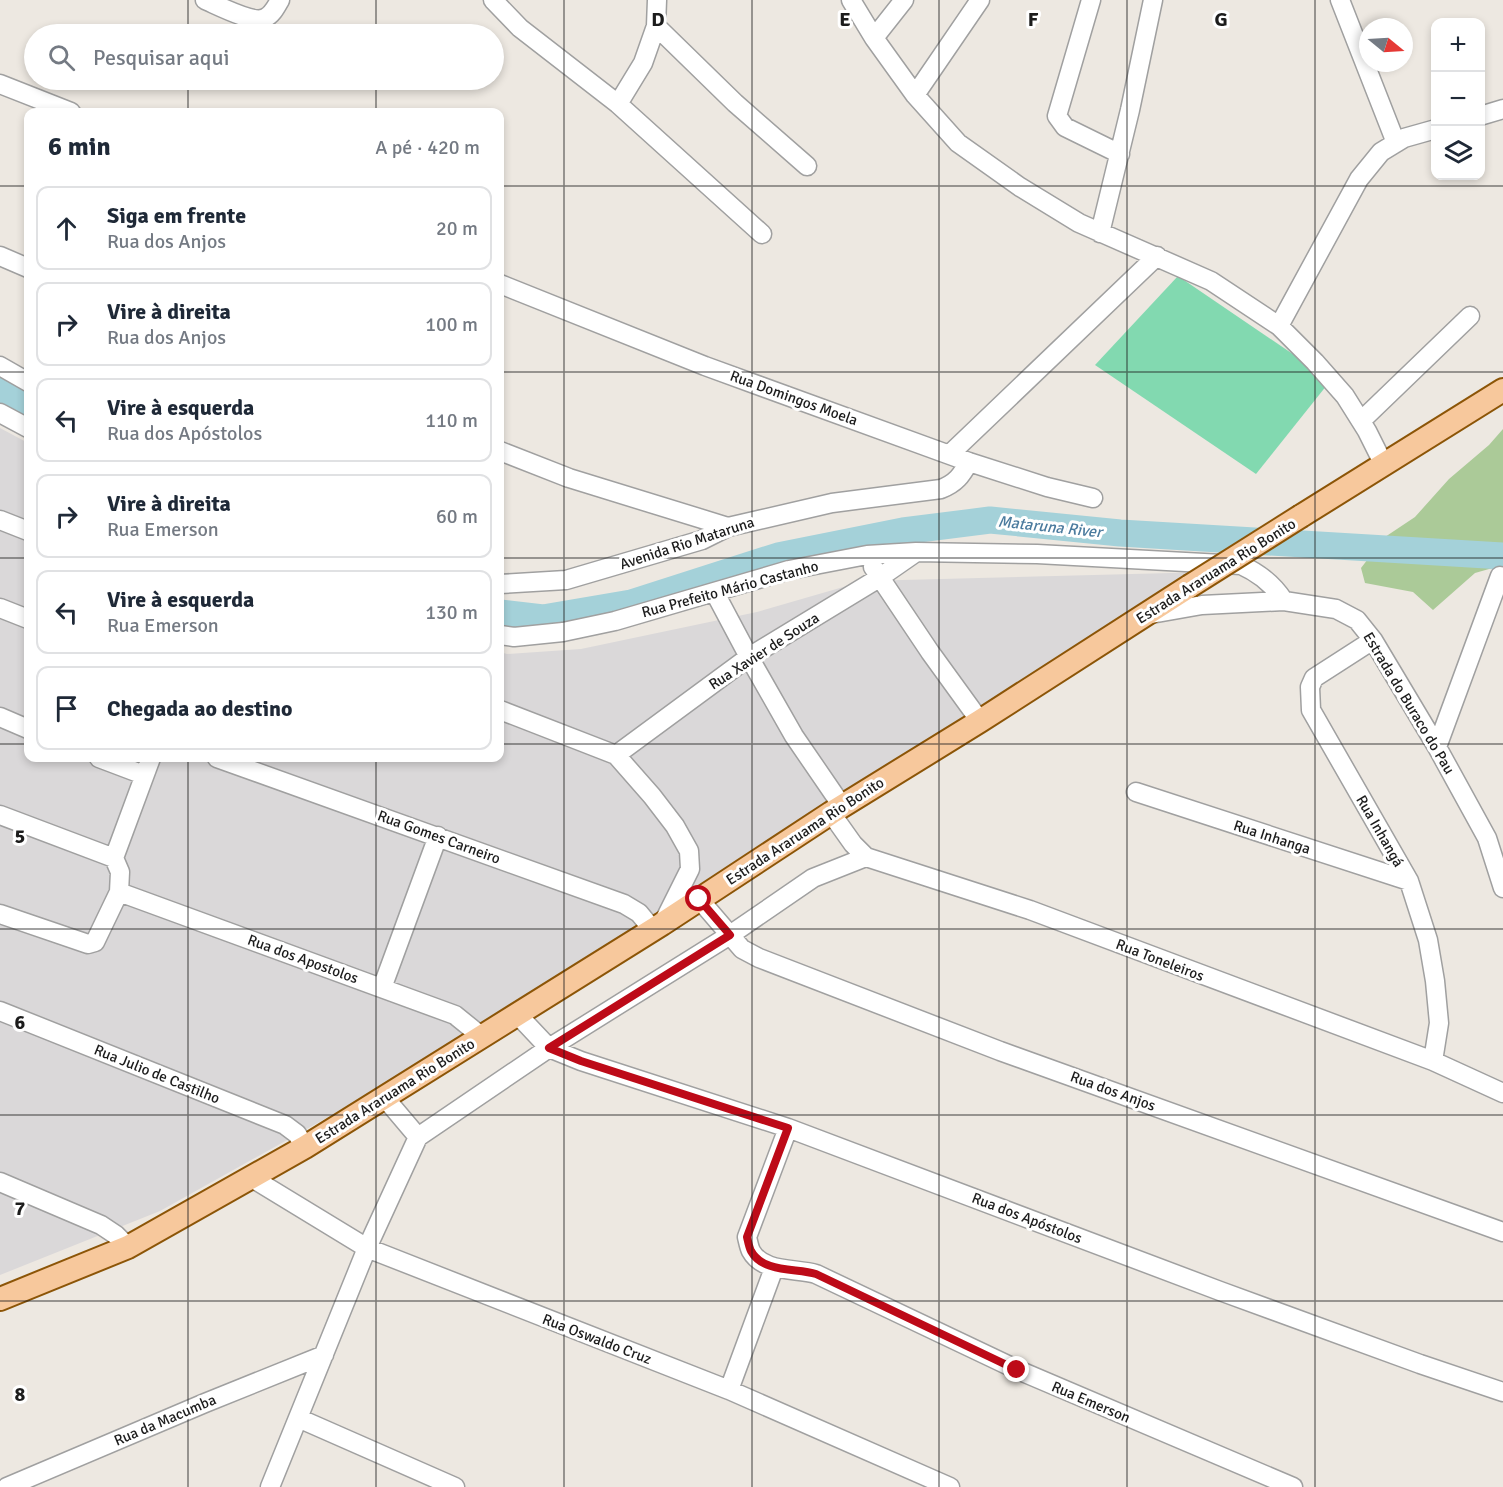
<!DOCTYPE html>
<html lang="pt">
<meta charset="utf-8">
<style>
:root{--surface:#fff;--page:#f6f6f7;--text:#1f2937;--muted:#747a83;--line:#e0e1e3}
body{margin:0;font-family:Signika,sans-serif;background:var(--page);color:var(--text)}
.controls{position:absolute;right:18px;top:18px;display:grid;overflow:hidden;border-radius:12px;box-shadow:0 3px 9px #0003}
.controls button{width:54px;height:54px;display:grid;place-items:center;padding:0;border:0;border-bottom:2px solid var(--line);background:var(--surface);color:var(--text);font:30px sans-serif}
.compass{position:absolute;left:1359px;top:18px;width:54px;height:54px;border-radius:50%;background:var(--surface);box-shadow:0 3px 9px #0003;rotate:108deg}
.stop{position:absolute;width:18px;height:18px;margin:-14px;border:4px solid #bd0a18;border-radius:50%;background:#fff}
.stop.end{background:#bd0a18;border-color:#fff;box-shadow:0 2px 6px #0008}
.list{margin:0;padding:0;list-style:none}
h2{display:flex;justify-content:space-between;align-items:center;height:78px;margin:0;padding:0 24px;font-size:26px}
h2 small{font-size:20px;font-weight:400;color:var(--muted)}
.list li{display:grid;grid-template-columns:39px 1fr auto;gap:18px;align-items:center;box-sizing:border-box;height:84px;margin:0 12px 12px;padding:0 12px;border:2px solid var(--line);border-radius:12px}
.list b{display:block;font-size:22px;white-space:nowrap}
.list p{margin:0;font-size:20px;white-space:nowrap;color:var(--muted)}
.list em{font-size:20px;font-style:normal;color:var(--muted)}
.icon{flex:none;width:33px;height:33px;fill:none;stroke:currentColor;stroke-width:2;stroke-linecap:round;stroke-linejoin:round}
.map{position:relative;flex:none;width:1503px;height:1487px;overflow:hidden}
.search{position:absolute;background:var(--surface);box-shadow:0 3px 9px #0003;left:24px;top:24px;width:480px;height:66px;display:flex;align-items:center;gap:15px;box-sizing:border-box;padding:0 21px;border-radius:33px;color:var(--muted);font-size:22px}
.panel{position:absolute;background:var(--surface);box-shadow:0 3px 9px #0003;left:24px;top:108px;width:480px;height:654px;border-radius:12px}
.map>svg:first-child{display:block}
</style>
<div class="map">
<svg width="1503" height="1487" viewBox="0 0 1503 1487">
<rect width="100%" height="100%" fill="#ede8e1"/>
<!-- residential -->
<path fill="#dad8d9" d="M 0,428 L 28,443 L 28,758 L 500,758 L 500,652 L 507,654 L 581,649 L 757,612 L 864,581 L 1210,572 L 464,1041 L 160,1211 L 0,1275 Z"/>
<!-- forest -->
<path fill="#abca98" d="M 1503,429 L 1503,565 L 1475,573 L 1433,610 L 1413,592 L 1365,583 L 1361,568 L 1385,537 L 1415,517 L 1449,479 L 1489,445 Z"/>
<!-- pitch -->
<path fill="#82d9b0" d="M 1178,276 L 1331,380 L 1256,474 L 1095,365 Z"/>
<g fill="none" stroke-linecap="round" stroke-linejoin="round">
<!-- river -->
<path stroke="#a4d1d9" stroke-width="27" d="M 0,388 L 28,404
M 500,613 L 543,618 L 631,603 L 778,556 L 903,531 L 990,520 L 1120,533 L 1503,556"/>
<!-- minor casing -->
<g stroke="#a0a0a0" stroke-width="21">
<path id="minor" d="M 205,0 C 217,5 253,24 265,18 C 272,15 276,7 280,0
M 493,0 L 520,28 L 618,104
M 657,0 L 656,26 L 643,63 L 618,104 L 762,234
M 851,0 L 874,38 L 915,95 L 958,143 L 1020,187 L 1079,223 L 1211,281 L 1279,326 L 1315,362 L 1345,396 L 1367,431 L 1384,465
M 1091,0 L 1057,116 L 1065,127 L 1120,154
M 1340,0 L 1396,143
M 656,26 L 735,103 L 807,166
M 874,38 L 904,0
M 0,84 L 71,112
M 915,95 L 980,0
M 1480,116 L 1503,109
M 1100,233 L 1130,110 L 1153,0
M 0,256 L 28,268
M 500,284 L 705,366 L 969,462 L 1047,487 L 1093,498
M 1279,326 L 1359,179 L 1381,152 L 1404,138 L 1436,129
M 0,366 L 28,382
M 0,413 L 28,428
M 1361,421 L 1470,316
M 500,451 L 569,478 L 728,527
M 950,454 L 1157,256
M 0,520 L 28,531
M 873,567 L 930,652 L 980,721
M 500,584 L 566,580 L 702,540 L 728,527 L 832,503 L 941,489 C 956,483 961,476 969,462
M 715,593 L 749,657 L 794,736 L 842,806
M 0,608 L 28,619
M 1151,614 L 1202,605 L 1284,601 L 1336,609 L 1357,620 L 1373,640 L 1437,747 L 1487,838 L 1503,888
M 500,635 L 514,637 L 563,632 L 615,621 L 789,570 L 867,555 L 916,552 L 1037,554 L 1241,565 C 1259,573 1273,584 1284,601
M 1373,640 L 1314,678 L 1310,687 L 1311,710 L 1409,881 L 1428,940 L 1435,981 L 1439,1023 L 1433,1061
M 500,710 L 616,755 L 652,796 L 675,826 L 689,851 L 690,869 L 663,923
M 0,717 L 28,729
M 1437,747 L 1500,576
M 616,755 L 749,657 L 879,578 L 915,553
M 99,758 L 144,775
M 217,758 L 624,904 L 639,913 L 653,930
M 1136,792 L 1409,881
M 831,813 L 853,844 L 866,857 L 1030,910 L 1433,1061 L 1503,1093
M 0,815 L 114,858
M 119,892 L 455,1015 L 481,1036
M 699,899 L 742,949 L 759,958 L 1000,1051 L 1503,1232
M 0,914 L 88,944 L 95,942 L 119,892 L 120,872 L 114,858 L 151,758
M 382,988 L 438,836
M 0,1011 L 285,1125 L 297,1134 L 305,1147
M 517,1014 L 549,1048 L 581,1061 L 788,1128 L 1220,1291 L 1420,1364 L 1503,1392
M 385,1098 L 418,1137
M 788,1128 L 747,1237 C 748,1241 749,1247 751,1251 C 763,1273 796,1268 816,1274 L 1018,1370 L 1293,1487
M 252,1178 L 367,1248 L 729,1390 L 950,1487
M 0,1182 L 101,1225 L 116,1235 L 128,1247
M 729,1390 L 774,1268
M 298,1418 L 455,1487
M 7,1487 L 205,1403 L 324,1355
M 270,1487 L 367,1248 L 418,1137 L 549,1048 L 730,935 L 813,878 L 866,857"/>
</g>
<!-- major casing -->
<g stroke="#8c5507" stroke-width="26">
<path id="major" d="M 1301,516 L 1503,390
M 0,1299 L 128,1247 L 305,1147 L 662,924 L 831,813 L 980,721 L 1190,586"/>
</g>
<!-- minor -->
<use href="#minor" stroke="#fff" stroke-width="18"/>
<!-- major -->
<use href="#major" stroke="#f7c89c" stroke-width="22"/>
<!-- major-bridge casing -->
<g stroke="#8c5507" stroke-width="26" stroke-linecap="butt">
<path id="major-bridge" d="M 1190,586 L 1301,516"/>
</g>
<!-- major-bridge -->
<use href="#major-bridge" stroke="#f7c89c" stroke-width="22"/>
</g>
<g fill="none" stroke-linecap="round" stroke-linejoin="round">
<!-- route -->
<path stroke="#bd0a18" stroke-width="8" d="M 699,899 L 730,935 L 549,1048 L 581,1061 L 788,1128 L 747,1237 C 748,1241 749,1247 751,1251 C 763,1273 796,1268 816,1274 L 1017,1370"/>
</g>
<!-- grid -->
<path fill="none" stroke="#1c1c1c" stroke-width="1.5" stroke-opacity="0.55" d="M 188,0 L 188,34M 376,0 L 376,34M 564,0 L 564,1487M 752,0 L 752,1487M 939,0 L 939,1487M 1127,0 L 1127,1487M 1315,0 L 1315,1487M 188,80 L 188,112M 376,80 L 376,112M 0,186 L 28,186M 500,186 L 1503,186M 0,372 L 28,372M 500,372 L 1503,372M 0,558 L 28,558M 500,558 L 1503,558M 0,744 L 28,744M 500,744 L 1503,744M 188,758 L 188,1487M 376,758 L 376,1487M 0,929 L 1503,929M 0,1115 L 1503,1115M 0,1301 L 1503,1301"/>
<g text-anchor="middle" stroke-width="6" stroke-linejoin="round" paint-order="stroke">
<!-- street labels -->
<g font-size="15" fill="#1c1c1c" stroke="#fff">
<text transform="translate(794 398) rotate(20)" y="5">Rua Domingos Moela</text>
<text transform="translate(687 543) rotate(-18)" y="5">Avenida Rio Mataruna</text>
<text transform="translate(1216 571) rotate(-32)" y="5">Estrada Araruama Rio Bonito</text>
<text transform="translate(730 589) rotate(-15)" y="5">Rua Prefeito Mário Castanho</text>
<text transform="translate(764 651) rotate(-33)" y="5">Rua Xavier de Souza</text>
<text transform="translate(1409 703) rotate(59)" y="5">Estrada do Buraco do Pau</text>
<text transform="translate(805 831) rotate(-33)" y="5">Estrada Araruama Rio Bonito</text>
<text transform="translate(1380 831) rotate(60)" y="5">Rua Inhangá</text>
<text transform="translate(439 837) rotate(20)" y="5">Rua Gomes Carneiro</text>
<text transform="translate(1272 837) rotate(18)" y="5">Rua Inhanga</text>
<text transform="translate(303 959) rotate(20)" y="5">Rua dos Apostolos</text>
<text transform="translate(1160 960) rotate(21)" y="5">Rua Toneleiros</text>
<text transform="translate(157 1074) rotate(22)" y="5">Rua Julio de Castilho</text>
<text transform="translate(395 1091) rotate(-32)" y="5">Estrada Araruama Rio Bonito</text>
<text transform="translate(1113 1091) rotate(20)" y="5">Rua dos Anjos</text>
<text transform="translate(1027 1218) rotate(21)" y="5">Rua dos Apóstolos</text>
<text transform="translate(597 1339) rotate(21)" y="5">Rua Oswaldo Cruz</text>
<text transform="translate(1091 1402) rotate(23)" y="5">Rua Emerson</text>
<text transform="translate(165 1420) rotate(-23)" y="5">Rua da Macumba</text>
</g>
<!-- water labels -->
<g font-size="16" font-style="italic" fill="#4b7b9e" stroke="#fff">
<text transform="translate(1050 526) rotate(6)" y="6">Mataruna River</text>
</g>
</g>
<g font-size="20" text-anchor="middle" font-weight="bold" fill="#1c1c1c" stroke="#fff" stroke-width="6" stroke-linejoin="round" paint-order="stroke">
<text x="658" y="26">D</text>
<text x="845" y="26">E</text>
<text x="1033" y="26">F</text>
<text x="1221" y="26">G</text>
<text x="20" y="843">5</text>
<text x="20" y="1029">6</text>
<text x="20" y="1215">7</text>
<text x="20" y="1401">8</text>
</g>
</svg>
<div class="controls">
<button>+</button>
<button>−</button>
<button><svg class="icon" aria-label="layers" viewBox="0 0 24 24"><path d="M12 4l9 5-9 5-9-5zM3 14l9 5 9-5"/></svg></button>
</div>
<svg class="compass" viewBox="-18 -18 36 36"><path d="M0-13l5 13h-10z" fill="#e53935"/><path d="M0 13l5-13h-10z" fill="#747a83"/></svg>
<div class="stop" style="left:699px;top:899px"></div>
<div class="stop end" style="left:1017px;top:1370px"></div>
<div class="search"><svg class="icon" aria-label="search" viewBox="0 0 24 24"><circle cx="10" cy="10" r="6"/><path d="M15 15l6 6"/></svg>Pesquisar aqui</div>
<section class="panel">
<h2>6 min<small>A pé · 420 m</small></h2>
<ul class="list">
<li><svg class="icon" aria-label="ahead" viewBox="0 0 24 24"><path d="M12 20V5M6 11l6-6 6 6"/></svg><div><b>Siga em frente</b><p>Rua dos Anjos</p></div><em>20 m</em></li>
<li><svg class="icon" aria-label="right" viewBox="0 0 24 24"><path d="M7 20v-9h11M14 6l5 5-5 5"/></svg><div><b>Vire à direita</b><p>Rua dos Anjos</p></div><em>100 m</em></li>
<li><svg class="icon" aria-label="left" viewBox="0 0 24 24"><path d="M17 20v-9H6M10 6l-5 5 5 5"/></svg><div><b>Vire à esquerda</b><p>Rua dos Apóstolos</p></div><em>110 m</em></li>
<li><svg class="icon" aria-label="right" viewBox="0 0 24 24"><path d="M7 20v-9h11M14 6l5 5-5 5"/></svg><div><b>Vire à direita</b><p>Rua Emerson</p></div><em>60 m</em></li>
<li><svg class="icon" aria-label="left" viewBox="0 0 24 24"><path d="M17 20v-9H6M10 6l-5 5 5 5"/></svg><div><b>Vire à esquerda</b><p>Rua Emerson</p></div><em>130 m</em></li>
<li><svg class="icon" aria-label="arrive" viewBox="0 0 24 24"><path d="M6 21V4h12l-3 4 3 4H6"/></svg><div><b>Chegada ao destino</b></div></li>
</ul>
</section>
</div>
